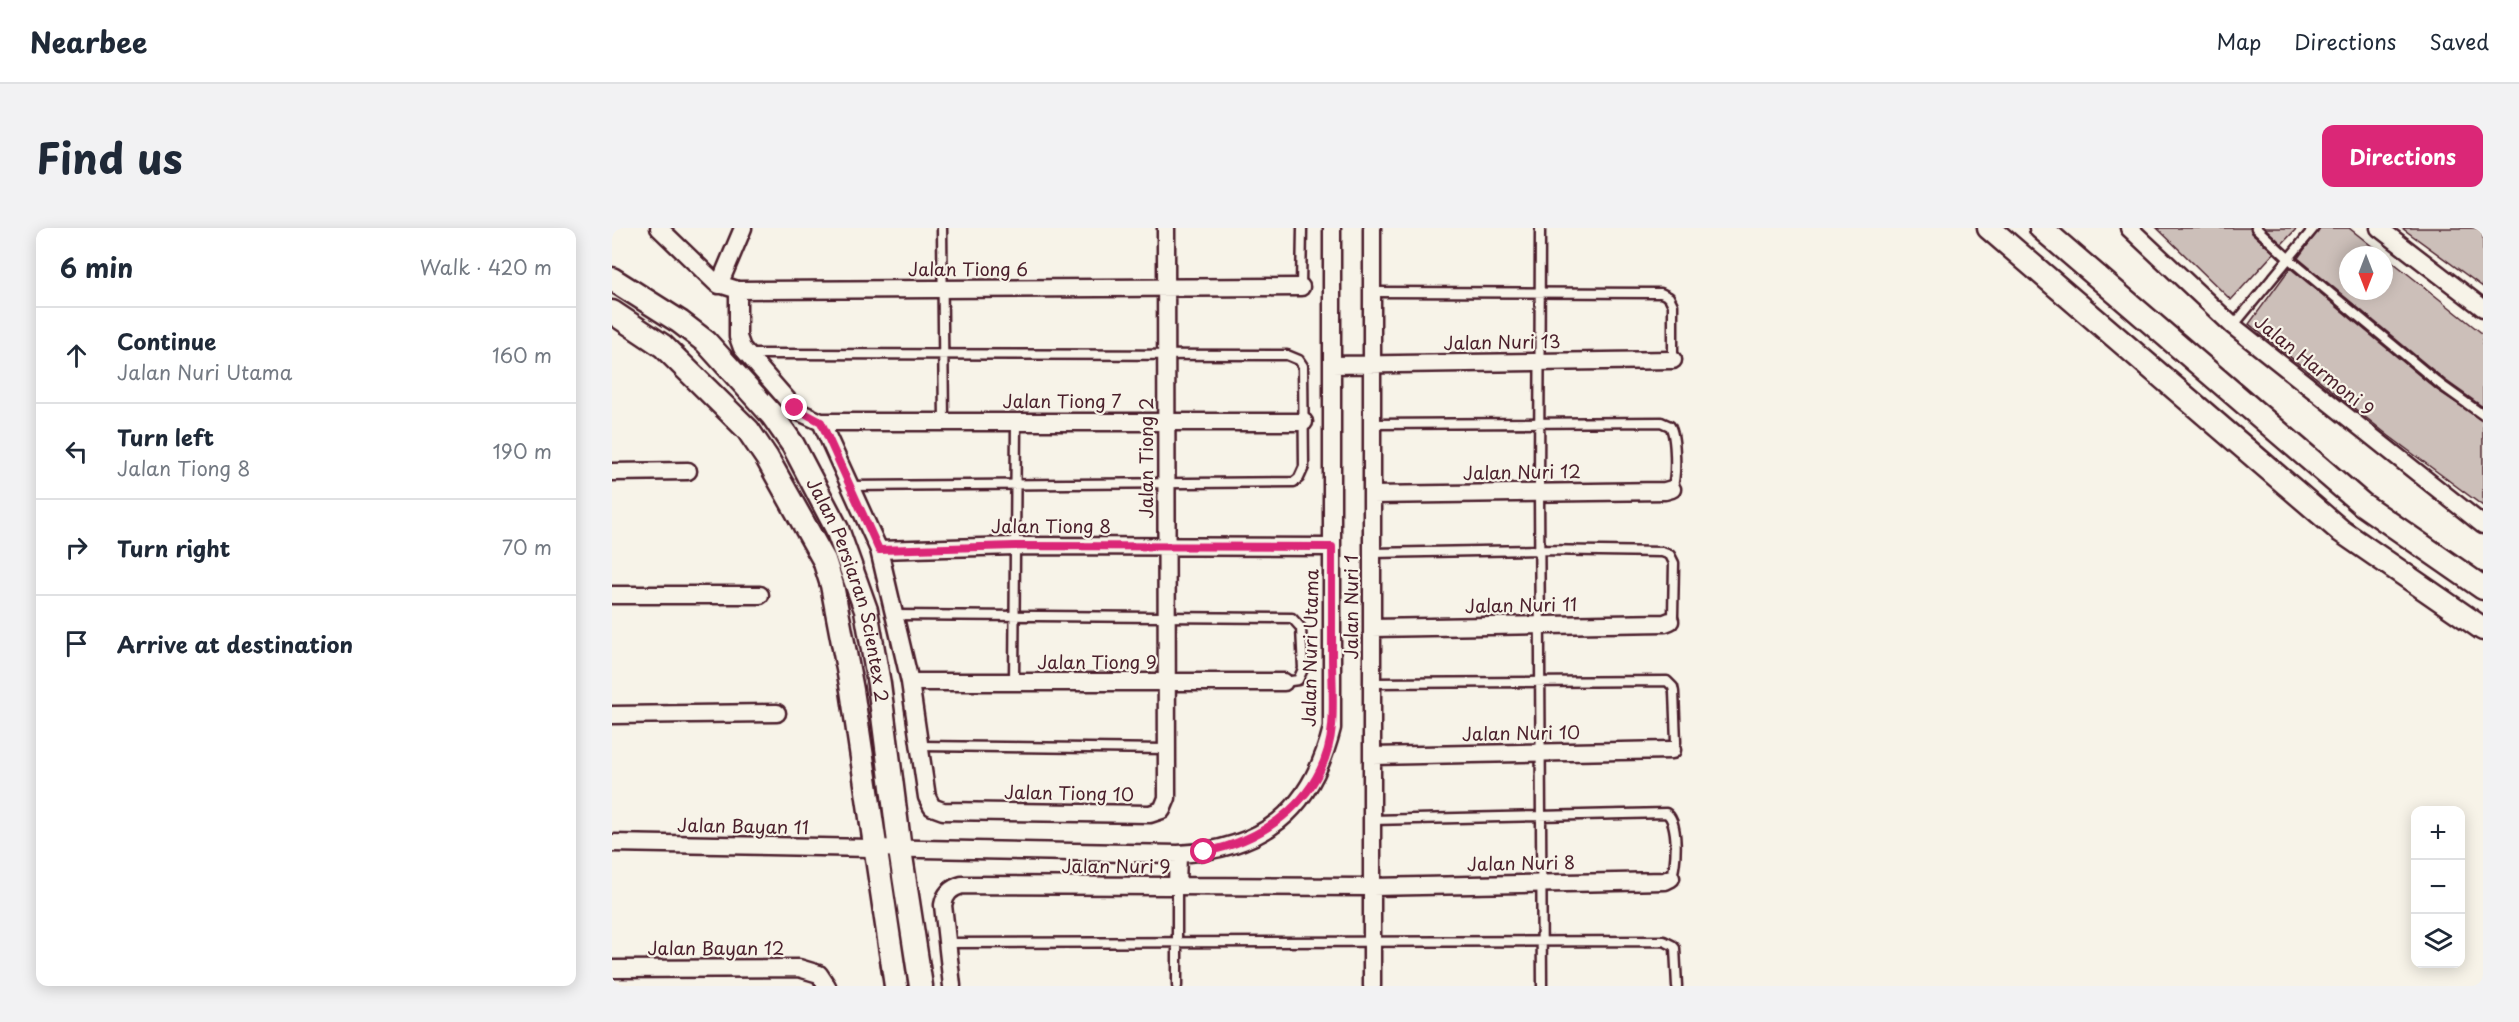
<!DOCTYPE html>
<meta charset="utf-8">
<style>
:root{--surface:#fff;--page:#f2f2f3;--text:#1f2937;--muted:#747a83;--line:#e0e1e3;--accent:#db2777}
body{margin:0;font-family:"Playpen Sans",sans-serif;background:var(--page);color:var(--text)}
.controls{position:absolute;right:18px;bottom:18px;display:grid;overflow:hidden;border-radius:12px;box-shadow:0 3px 15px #0003}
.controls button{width:54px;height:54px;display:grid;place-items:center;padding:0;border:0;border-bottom:2px solid var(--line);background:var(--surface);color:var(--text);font:30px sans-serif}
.compass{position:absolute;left:1727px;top:18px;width:54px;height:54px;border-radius:50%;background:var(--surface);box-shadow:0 3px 15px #0003;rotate:180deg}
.stop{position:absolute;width:18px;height:18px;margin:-14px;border:4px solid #db2777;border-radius:50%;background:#fff}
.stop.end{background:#db2777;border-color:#fff;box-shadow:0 2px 6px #0008}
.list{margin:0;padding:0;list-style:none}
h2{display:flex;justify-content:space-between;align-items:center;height:78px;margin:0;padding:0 24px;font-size:26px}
h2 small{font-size:20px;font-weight:400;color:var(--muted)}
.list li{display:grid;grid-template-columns:39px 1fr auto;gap:18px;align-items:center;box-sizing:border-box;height:96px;padding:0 24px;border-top:2px solid var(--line)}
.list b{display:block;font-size:22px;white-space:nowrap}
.list p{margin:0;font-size:20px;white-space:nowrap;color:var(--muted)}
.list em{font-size:20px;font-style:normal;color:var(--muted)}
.icon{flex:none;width:33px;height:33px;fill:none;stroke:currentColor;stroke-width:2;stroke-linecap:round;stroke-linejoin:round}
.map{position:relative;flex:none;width:1871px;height:758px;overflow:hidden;border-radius:12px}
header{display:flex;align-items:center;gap:36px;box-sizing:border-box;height:84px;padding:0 30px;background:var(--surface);border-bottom:2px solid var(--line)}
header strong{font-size:28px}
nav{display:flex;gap:33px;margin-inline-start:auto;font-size:21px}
.intro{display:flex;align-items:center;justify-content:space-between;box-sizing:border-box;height:144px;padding:0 36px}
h1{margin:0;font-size:42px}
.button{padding:15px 27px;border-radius:12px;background:var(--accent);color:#fff;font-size:21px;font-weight:700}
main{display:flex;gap:36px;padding:0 36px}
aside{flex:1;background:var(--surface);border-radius:12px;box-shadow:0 3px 15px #0003}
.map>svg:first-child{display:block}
</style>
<header>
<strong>Nearbee</strong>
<nav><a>Map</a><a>Directions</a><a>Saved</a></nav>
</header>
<div class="intro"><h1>Find us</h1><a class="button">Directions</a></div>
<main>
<aside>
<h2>6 min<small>Walk · 420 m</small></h2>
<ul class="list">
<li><svg class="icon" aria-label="ahead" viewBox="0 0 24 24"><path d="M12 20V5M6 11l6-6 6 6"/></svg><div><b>Continue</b><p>Jalan Nuri Utama</p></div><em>160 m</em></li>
<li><svg class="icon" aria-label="left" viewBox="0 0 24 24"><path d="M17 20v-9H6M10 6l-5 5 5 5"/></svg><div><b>Turn left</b><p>Jalan Tiong 8</p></div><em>190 m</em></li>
<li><svg class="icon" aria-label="right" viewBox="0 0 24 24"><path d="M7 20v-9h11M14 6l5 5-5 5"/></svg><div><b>Turn right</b></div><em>70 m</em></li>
<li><svg class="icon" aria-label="arrive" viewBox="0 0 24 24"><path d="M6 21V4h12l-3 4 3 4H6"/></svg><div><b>Arrive at destination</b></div></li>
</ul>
</aside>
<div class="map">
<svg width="1871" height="758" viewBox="0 0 1871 758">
<rect width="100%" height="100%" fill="#f7f3e8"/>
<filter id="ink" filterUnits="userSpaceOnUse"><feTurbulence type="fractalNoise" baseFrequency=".0167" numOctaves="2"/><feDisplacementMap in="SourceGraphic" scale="12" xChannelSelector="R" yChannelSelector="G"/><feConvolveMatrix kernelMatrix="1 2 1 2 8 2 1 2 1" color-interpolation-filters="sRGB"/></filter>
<g filter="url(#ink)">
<!-- building -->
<path fill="#ccbfb9" stroke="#4a1f2b" stroke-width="1.5" d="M 1545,0 L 1638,0 L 1640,5 L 1662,25 L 1619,72 Z
M 1653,0 L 1685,0 L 1670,16 Z
M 1708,0 L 1737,0 L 1771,27 L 1736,27 L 1736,63 L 1772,63 L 1772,27 L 1871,106 L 1871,179 L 1833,152 L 1686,30 Z
M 1790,0 L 1871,0 L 1871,59 Z
M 1678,40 L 1825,162 L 1871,193 L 1871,278 L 1777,208 L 1637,96 Z"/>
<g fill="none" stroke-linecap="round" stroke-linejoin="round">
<!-- lane casing -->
<g stroke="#4a1f2b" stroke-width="13">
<path id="lane" d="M 330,0 L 332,194
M 928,0 L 927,264 L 930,758
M 1644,0 L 1676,30 L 1829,157 L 1871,187
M 689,59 L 690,0
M 760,64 L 1049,65 L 1057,69 L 1061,77 L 1061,132
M 1621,98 L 1702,0
M 136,126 L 675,127 L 687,132 L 691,138 L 692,239 L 687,250 L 682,254 L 238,258
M 760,196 L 1049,194 L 1058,198 C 1064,208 1065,249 1060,261
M 760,325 L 927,322 L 1050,324 L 1058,327 L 1062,335 L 1061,388 L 1058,393
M 282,387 L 680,390 L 689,400 L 691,441 L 686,452 L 672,454
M 402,454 L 404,194
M 760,455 L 1055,453 L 1061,459 L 1062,464 L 1064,514 L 1060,522
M 308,518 L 555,521
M 760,592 L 1054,585 C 1067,592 1065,638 1059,650
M 334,715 L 1052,713 L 1060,717 L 1063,720 L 1065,758
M 565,758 L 565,658"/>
</g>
<!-- street casing -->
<g stroke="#4a1f2b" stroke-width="21">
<path id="street" d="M 47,0 L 104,55 L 126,62 L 689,59
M 760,0 L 760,758
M 1517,0 L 1621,98 L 1871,297
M 1767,0 L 1871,80
M 107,57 L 131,0
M 126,62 L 126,109 L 130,120 L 185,183 L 209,194 L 267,322 L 298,454 L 315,569 L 320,579 L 331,583 L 538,586 L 550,582 L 555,570 L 554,0
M 720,137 L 1061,132
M 209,194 L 692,194
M 0,244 L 76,243
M 760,267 L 1053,263 L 1060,261
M 267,322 L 403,318 L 720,319
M 0,367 L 148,367
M 760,400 L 1053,395 L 1058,393
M 298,454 L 672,454
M 0,487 L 165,485
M 760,528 L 1060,522
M 0,615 L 566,626 C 651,621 699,584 720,500 L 720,0
M 565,658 L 566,626
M 0,741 L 187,740 L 207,746 L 215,758
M 340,758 L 331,677 C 333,666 339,660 350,657 L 760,659 L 1053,653 L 1059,650"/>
</g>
<!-- secondary casing -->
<g stroke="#4a1f2b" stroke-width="27">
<g id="secondary">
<path d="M 1377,0 L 1729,303 L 1871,401"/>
<path d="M 1429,0 L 1750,276 L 1871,360"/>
<path id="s1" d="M 0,51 L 68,94 L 94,114 L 160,187 L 181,217 L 225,301 L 254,382 L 267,456 L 288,622 L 309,758"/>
<path d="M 0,84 L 51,118 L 136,202 L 155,230 L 212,332 L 220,357 L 240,462 L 284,758"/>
</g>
</g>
<!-- lane -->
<use href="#lane" stroke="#f7f3e8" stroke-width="8"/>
<!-- street -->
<use href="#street" stroke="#f7f3e8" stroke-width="16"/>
<!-- secondary -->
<use href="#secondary" stroke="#f7f3e8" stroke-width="22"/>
</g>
</g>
<g fill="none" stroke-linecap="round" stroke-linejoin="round" filter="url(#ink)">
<!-- route -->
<path stroke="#db2777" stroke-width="8" d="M 183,180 L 209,194 L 267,322 L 403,318 L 720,319 C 720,356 720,393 720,429 C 720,452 722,476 720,498 C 714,568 655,612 592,624"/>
</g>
<g text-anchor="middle" stroke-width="4.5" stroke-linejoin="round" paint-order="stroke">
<!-- street labels -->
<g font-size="18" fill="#4a1f2b" stroke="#f7f3e8">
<text x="356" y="48">Jalan Tiong 6</text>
<text transform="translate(890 115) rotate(-1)" y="6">Jalan Nuri 13</text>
<text transform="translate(1702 138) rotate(39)" y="6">Jalan Harmoni 9</text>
<text x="450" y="180">Jalan Tiong 7</text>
<text transform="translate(535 230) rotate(-90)" y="6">Jalan Tiong 2</text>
<text transform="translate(910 245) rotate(-1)" y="6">Jalan Nuri 12</text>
<text x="439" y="305">Jalan Tiong 8</text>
<text dy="6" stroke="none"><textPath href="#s1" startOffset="405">Jalan Persiaran Scientex 2</textPath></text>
<text transform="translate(909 378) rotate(-1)" y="6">Jalan Nuri 11</text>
<text transform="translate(740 379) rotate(-90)" y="6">Jalan Nuri 1</text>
<text transform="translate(699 420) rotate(-89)" y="6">Jalan Nuri Utama</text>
<text x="485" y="441">Jalan Tiong 9</text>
<text transform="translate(909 506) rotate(-1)" y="6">Jalan Nuri 10</text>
<text transform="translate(457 566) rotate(1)" y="6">Jalan Tiong 10</text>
<text transform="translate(131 599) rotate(1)" y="6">Jalan Bayan 11</text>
<text transform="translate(909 636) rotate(-1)" y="6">Jalan Nuri 8</text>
<text x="504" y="645">Jalan Nuri 9</text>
<text x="104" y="727">Jalan Bayan 12</text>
</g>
</g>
</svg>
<div class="controls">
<button>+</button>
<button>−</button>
<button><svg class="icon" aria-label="layers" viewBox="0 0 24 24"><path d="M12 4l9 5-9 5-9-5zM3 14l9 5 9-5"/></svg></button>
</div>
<svg class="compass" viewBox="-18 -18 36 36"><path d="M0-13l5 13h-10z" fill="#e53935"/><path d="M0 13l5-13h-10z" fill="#747a83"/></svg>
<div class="stop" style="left:592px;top:624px"></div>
<div class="stop end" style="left:183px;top:180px"></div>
</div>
</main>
